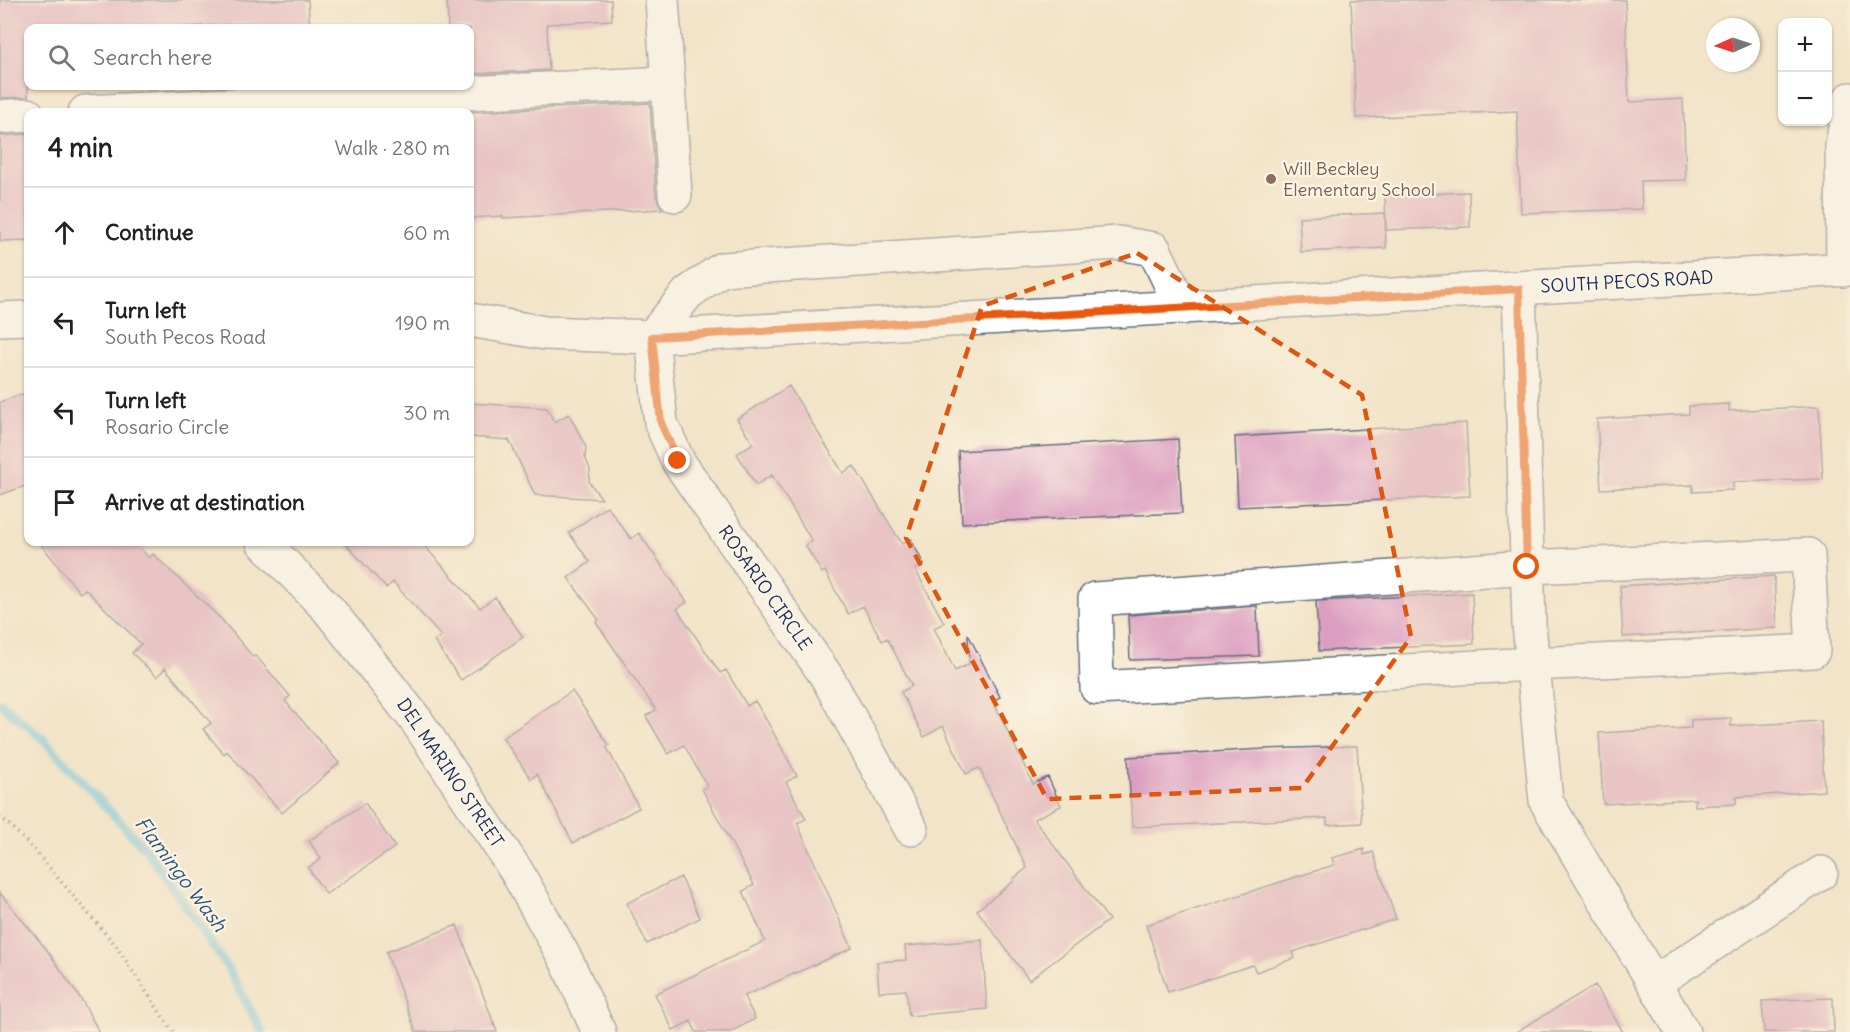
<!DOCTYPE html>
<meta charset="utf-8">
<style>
:root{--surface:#fff;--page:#f2f2f2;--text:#222;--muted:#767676;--line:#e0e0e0}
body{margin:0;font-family:Delius,sans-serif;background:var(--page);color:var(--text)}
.controls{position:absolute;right:18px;top:18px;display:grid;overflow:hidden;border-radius:12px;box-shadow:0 2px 4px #0004}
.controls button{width:54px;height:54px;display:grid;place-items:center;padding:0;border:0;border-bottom:2px solid var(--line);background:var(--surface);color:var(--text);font:30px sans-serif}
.compass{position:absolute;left:1706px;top:18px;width:54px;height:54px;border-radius:50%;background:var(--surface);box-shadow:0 2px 4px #0004;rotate:267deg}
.stop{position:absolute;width:18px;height:18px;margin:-14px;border:4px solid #ea580c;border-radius:50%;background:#fff}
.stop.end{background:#ea580c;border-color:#fff;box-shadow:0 2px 6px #0008}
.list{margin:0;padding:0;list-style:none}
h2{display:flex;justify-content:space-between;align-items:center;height:78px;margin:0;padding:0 24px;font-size:26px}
h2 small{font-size:20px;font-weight:400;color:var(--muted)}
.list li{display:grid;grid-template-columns:39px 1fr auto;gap:18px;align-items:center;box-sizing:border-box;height:90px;padding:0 24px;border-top:2px solid var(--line)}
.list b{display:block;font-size:22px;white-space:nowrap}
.list p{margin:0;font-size:20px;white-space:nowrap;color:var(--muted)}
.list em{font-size:20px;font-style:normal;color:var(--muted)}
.icon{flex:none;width:33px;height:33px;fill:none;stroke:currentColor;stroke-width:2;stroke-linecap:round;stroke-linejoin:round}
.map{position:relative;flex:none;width:1850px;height:1032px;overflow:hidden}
.search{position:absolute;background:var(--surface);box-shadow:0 2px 4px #0004;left:24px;top:24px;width:450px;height:66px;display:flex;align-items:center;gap:15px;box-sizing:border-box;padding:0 21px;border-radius:12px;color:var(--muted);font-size:22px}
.panel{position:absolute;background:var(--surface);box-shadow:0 2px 4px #0004;left:24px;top:108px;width:450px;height:438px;border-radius:12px}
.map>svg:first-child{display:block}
</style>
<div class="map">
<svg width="1850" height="1032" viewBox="0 0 1850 1032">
<rect width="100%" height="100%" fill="#fcf5e5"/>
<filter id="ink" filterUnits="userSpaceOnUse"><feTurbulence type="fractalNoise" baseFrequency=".0167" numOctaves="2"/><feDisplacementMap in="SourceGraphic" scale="12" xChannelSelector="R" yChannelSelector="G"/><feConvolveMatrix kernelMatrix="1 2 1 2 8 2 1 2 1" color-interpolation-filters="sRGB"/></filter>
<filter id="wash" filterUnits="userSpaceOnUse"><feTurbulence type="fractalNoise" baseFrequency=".008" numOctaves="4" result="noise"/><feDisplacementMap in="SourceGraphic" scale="24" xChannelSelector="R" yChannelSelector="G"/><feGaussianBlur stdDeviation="1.35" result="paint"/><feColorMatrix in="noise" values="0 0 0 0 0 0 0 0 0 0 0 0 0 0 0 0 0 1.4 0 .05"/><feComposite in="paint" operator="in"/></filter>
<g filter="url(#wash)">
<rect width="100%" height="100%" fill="#f2e4c8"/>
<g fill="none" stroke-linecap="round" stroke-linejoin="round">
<!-- stream -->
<path stroke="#66c6e4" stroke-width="9" d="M 0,703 L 44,740 L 147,851 L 228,968 L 262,1032"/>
</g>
<g id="blocks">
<!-- building -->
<path fill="#dc9ec0" d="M 0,0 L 308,0 L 310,28 L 249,28 L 249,23 L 172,28 L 28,28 L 28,97 L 0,98 Z
M 447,0 L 611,0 L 612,20 L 547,24 L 549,70 L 470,74 L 470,28 L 448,28 Z
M 1351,0 L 1625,0 L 1629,102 L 1683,99 L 1686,180 L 1641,181 L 1642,209 L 1521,213 L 1517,111 L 1356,118 Z
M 650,103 L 656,196 L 662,209 L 503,218 L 503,216 L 470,218 L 470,112 Z
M 28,134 L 28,240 L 0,241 L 0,136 Z
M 1469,192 L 1470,227 L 1386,230 L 1385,196 Z
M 1385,213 L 1386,248 L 1301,252 L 1299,217 Z
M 789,386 L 843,473 L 854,466 L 902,544 L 911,539 L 924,565 L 915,569 L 944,623 L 934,628 L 955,671 L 969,664 L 968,634 L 1000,697 L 993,701 L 1033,784 L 1048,777 L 1061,806 L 1034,819 L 1109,920 L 1029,980 L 977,910 L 1014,881 L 1013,879 L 1027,868 L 979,768 L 966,774 L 943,726 L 924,737 L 901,692 L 912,686 L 887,638 L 882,641 L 863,606 L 848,614 L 825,571 L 822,573 L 805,545 L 812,541 L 772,475 L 756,485 L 737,454 L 753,443 L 737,419 Z
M 23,394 L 28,412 L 28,485 L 0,495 L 0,402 Z
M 470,403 L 547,408 L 554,422 L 569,414 L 586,447 L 585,457 L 590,469 L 589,482 L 602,499 L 535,495 L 509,440 L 470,437 Z
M 1729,404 L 1729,411 L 1819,406 L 1823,479 L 1733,482 L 1733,490 L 1693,492 L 1693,485 L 1601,489 L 1597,419 L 1689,414 L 1689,406 Z
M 1466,423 L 1470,496 L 1238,507 L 1235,437 Z
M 1178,439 L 1182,513 L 962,523 L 958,451 Z
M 607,506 L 631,539 L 639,533 L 687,602 L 677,609 L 720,673 L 726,670 L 747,706 L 755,701 L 767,721 L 797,776 L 786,782 L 806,819 L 797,823 L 852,948 L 744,996 L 755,1019 L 730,1032 L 696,1032 L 691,1021 L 673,1030 L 655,994 L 765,941 L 743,891 L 754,885 L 702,789 L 707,786 L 684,745 L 668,754 L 646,716 L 656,710 L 596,622 L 599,620 L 568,578 L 590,562 L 569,533 Z
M 39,542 L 135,542 L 149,558 L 153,554 L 222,620 L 253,657 L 256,656 L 290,696 L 285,701 L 339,763 L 282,813 L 227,751 L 224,754 L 203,729 L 211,723 L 165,668 L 157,677 L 132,653 L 141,644 L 85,589 L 80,593 Z
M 344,542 L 421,542 L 480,608 L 495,597 L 523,637 L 461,680 L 434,641 L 441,636 L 393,582 L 386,588 Z
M 1774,576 L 1777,628 L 1623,637 L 1620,586 Z
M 1472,593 L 1474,644 L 1319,651 L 1316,601 Z
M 1257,606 L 1259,656 L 1130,660 L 1128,615 Z
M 572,691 L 609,745 L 606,746 L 639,808 L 573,843 L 537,774 L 531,779 L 503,738 Z
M 1731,718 L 1731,726 L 1821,721 L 1824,791 L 1736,797 L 1736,804 L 1695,806 L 1695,799 L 1603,804 L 1599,733 L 1691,728 L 1691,720 Z
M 1357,746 L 1362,823 L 1327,825 L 1327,818 L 1132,827 L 1128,757 L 1263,749 Z
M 365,803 L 395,847 L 326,894 L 308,868 L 321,859 L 309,841 Z
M 1364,849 L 1364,855 L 1373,852 L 1396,919 L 1293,952 L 1295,958 L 1256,972 L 1253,965 L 1168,992 L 1146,925 L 1334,865 L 1332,858 Z
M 681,877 L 700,918 L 647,944 L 627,903 Z
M 0,893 L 47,950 L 83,1002 L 99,1032 L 0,1032 Z
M 457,925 L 497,1032 L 416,1032 L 386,952 Z
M 982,940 L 987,1009 L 909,1016 L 906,990 L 879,992 L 877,962 L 906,960 L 905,946 Z
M 1595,985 L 1623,1032 L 1516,1032 Z
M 1833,998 L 1834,1032 L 1764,1032 L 1762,1001 Z"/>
</g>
</g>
<g filter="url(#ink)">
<use href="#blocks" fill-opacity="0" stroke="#666e83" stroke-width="1.5"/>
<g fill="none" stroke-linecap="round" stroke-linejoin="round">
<!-- minor casing -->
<g stroke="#666e83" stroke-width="36">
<path id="minor" d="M 662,0 L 668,83
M 85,112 L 668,83 L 675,195
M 0,117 L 28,115
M 1843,270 L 1842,146 L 1850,99
M 1519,289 L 1529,624 L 1546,801 L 1683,1032
M 0,319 L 28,318
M 470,320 L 545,333 L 652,337 L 1850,269
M 263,542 L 328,609 L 416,720 L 517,872 L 567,962 L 599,1032
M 1808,555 L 1813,651 L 1533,664 L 1097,688 L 1095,599 L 1527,567 Z
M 911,829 L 827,677 L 678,461 L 661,423 L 652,337 L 688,293 L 722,269 L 1118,243 L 1154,249 L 1182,308
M 1654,983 L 1821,873"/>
</g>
<!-- path -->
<path stroke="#666e83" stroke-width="4" stroke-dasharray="1.5 4.5" stroke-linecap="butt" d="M 0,816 L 29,844 L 116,946 L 173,1032"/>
<!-- minor -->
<use href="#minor" stroke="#fff" stroke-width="33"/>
</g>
</g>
<g fill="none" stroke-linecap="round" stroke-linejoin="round" filter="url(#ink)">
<!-- route -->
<path stroke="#ea580c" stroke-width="8" d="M 678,461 L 661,423 L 652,337 L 1519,289 L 1527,567"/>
</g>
<!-- marked area -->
<path d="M0 0H1850V1032H0ZM 1137,253 L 1362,395 L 1411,637 L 1302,788 L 1047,799 L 906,538 L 982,306 Z" fill="#f2e4c8" fill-opacity=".55" fill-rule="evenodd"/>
<path fill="none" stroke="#de5710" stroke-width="4.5" stroke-dasharray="12 8" stroke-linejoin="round" d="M 1137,253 L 1362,395 L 1411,637 L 1302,788 L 1047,799 L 906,538 L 982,306 Z"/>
<!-- markers -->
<circle fill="#8d6e63" stroke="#fcf5e5" stroke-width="2" cx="1271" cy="179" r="6"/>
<g text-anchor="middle" stroke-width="4.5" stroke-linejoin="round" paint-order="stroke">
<!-- education labels -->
<g font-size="18" fill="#785e54" stroke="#fcf5e5" text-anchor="start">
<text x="1283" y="175">Will Beckley<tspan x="1283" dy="21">Elementary School</tspan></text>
</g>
<!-- street labels -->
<g font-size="18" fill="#1b2f5e" stroke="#fcf5e5">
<text transform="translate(1627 282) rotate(-3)" y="6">SOUTH PECOS ROAD</text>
<text transform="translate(765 588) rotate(55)" y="6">ROSARIO CIRCLE</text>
<text transform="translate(450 773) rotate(56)" y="6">DEL MARINO STREET</text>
</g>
<!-- water labels -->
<g font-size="20" font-style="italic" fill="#2e5580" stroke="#fcf5e5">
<text transform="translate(181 874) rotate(53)" y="7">Flamingo Wash</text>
</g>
</g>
</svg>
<div class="controls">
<button>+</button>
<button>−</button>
</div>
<svg class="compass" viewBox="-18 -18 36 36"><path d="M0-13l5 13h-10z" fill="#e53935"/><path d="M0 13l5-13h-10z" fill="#767676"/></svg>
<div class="stop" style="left:1527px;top:567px"></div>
<div class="stop end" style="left:678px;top:461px"></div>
<div class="search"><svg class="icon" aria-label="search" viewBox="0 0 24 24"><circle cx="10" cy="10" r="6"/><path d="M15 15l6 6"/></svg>Search here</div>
<section class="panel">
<h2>4 min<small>Walk · 280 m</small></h2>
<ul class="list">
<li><svg class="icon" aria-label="ahead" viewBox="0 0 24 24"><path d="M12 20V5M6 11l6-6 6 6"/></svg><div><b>Continue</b></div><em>60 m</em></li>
<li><svg class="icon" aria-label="left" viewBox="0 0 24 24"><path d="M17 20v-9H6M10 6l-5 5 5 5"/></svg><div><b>Turn left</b><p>South Pecos Road</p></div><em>190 m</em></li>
<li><svg class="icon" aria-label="left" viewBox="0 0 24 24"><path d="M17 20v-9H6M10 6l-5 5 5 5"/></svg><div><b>Turn left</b><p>Rosario Circle</p></div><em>30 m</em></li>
<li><svg class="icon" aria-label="arrive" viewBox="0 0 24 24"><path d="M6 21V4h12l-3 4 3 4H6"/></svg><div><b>Arrive at destination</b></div></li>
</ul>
</section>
</div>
